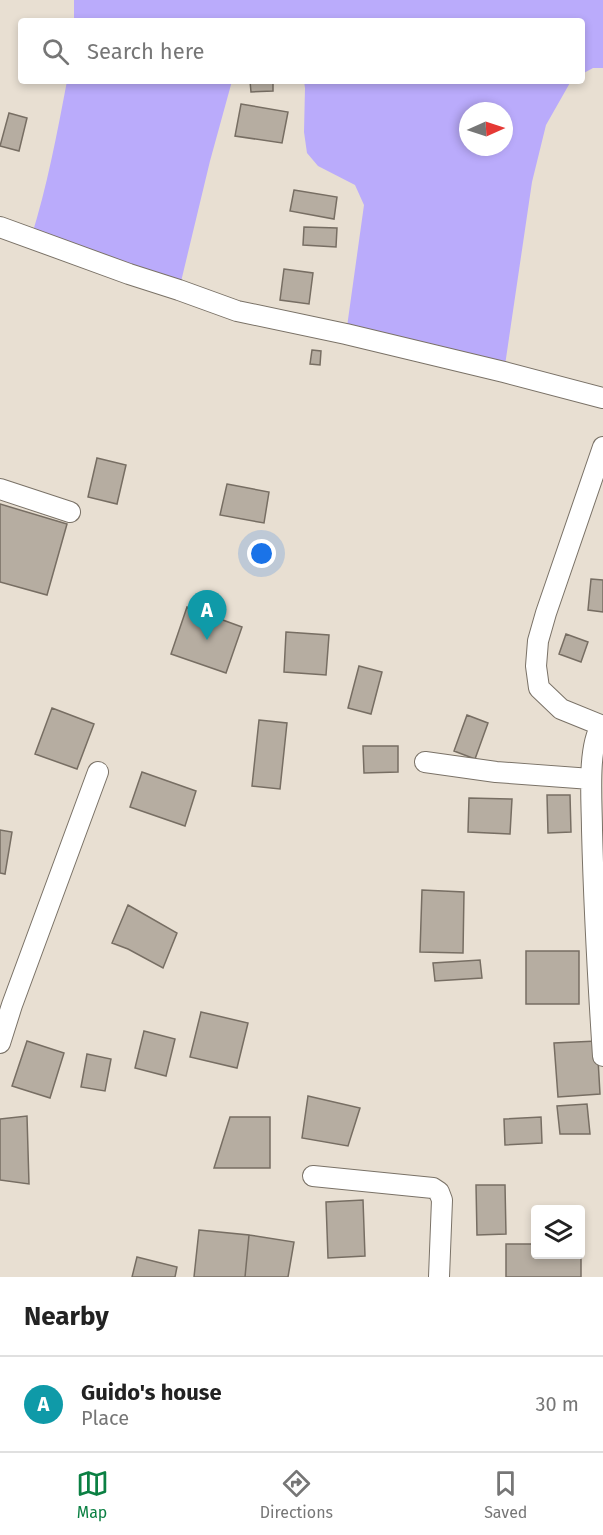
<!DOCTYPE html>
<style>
:root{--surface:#fff;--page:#f6f6f6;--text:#222;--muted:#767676;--line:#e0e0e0;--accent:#0b8043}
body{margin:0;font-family:"Fira Sans",sans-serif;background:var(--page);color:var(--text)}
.controls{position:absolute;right:18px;bottom:18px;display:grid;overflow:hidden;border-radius:6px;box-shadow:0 3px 9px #0003}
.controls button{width:54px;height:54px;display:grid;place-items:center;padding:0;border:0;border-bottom:2px solid var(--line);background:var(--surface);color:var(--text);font:30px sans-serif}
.compass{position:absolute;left:459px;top:102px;width:54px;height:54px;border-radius:50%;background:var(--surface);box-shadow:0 3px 9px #0003;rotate:87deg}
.you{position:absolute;left:262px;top:554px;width:21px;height:21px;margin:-15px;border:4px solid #fff;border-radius:50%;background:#1a73e8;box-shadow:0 0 0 9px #1a73e833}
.badge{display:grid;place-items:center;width:39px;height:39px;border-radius:50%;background:var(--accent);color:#fff;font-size:20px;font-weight:700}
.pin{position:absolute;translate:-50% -50px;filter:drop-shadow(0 2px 3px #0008)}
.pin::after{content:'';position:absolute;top:32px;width:21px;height:18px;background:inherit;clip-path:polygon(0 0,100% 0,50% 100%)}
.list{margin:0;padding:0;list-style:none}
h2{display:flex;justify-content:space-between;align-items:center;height:78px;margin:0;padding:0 24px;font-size:26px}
h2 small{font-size:20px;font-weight:400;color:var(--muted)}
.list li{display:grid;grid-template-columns:39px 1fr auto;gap:18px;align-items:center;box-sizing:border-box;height:96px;padding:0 24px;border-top:2px solid var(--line)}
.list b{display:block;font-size:22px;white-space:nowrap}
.list p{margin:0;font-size:20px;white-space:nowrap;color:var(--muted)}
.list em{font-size:20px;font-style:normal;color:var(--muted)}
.icon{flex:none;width:33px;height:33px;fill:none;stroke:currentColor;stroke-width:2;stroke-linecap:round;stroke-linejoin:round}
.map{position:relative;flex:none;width:603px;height:1277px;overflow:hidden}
.search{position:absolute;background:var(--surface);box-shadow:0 3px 9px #0003;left:18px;right:18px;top:18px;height:66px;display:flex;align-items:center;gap:15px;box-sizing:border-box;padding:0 21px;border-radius:6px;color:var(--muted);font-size:22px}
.sheet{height:174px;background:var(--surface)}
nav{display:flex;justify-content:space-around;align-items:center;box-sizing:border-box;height:84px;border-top:2px solid var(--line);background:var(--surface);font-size:16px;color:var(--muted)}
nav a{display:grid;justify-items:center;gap:3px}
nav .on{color:var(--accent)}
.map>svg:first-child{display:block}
</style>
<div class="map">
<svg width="603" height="1277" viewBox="0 0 603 1277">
<rect width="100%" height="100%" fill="#e8dfd2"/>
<!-- green -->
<path fill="#baabfb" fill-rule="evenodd" d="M 74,0 L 603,0 L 603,68 L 593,68 L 582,74 L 582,21 L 74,21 Z
M 67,81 L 232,81 L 210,161 L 179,290 L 31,238 C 47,187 57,134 67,81 Z
M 304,81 L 571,81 L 546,125 L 532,182 L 504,372 L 346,334 L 364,205 L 355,185 L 318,166 L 307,153 L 304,132 L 305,88 ZM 468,111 L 504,111 L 504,147 L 468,147 Z"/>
<!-- building -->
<path fill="#b6ada1" stroke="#776e63" stroke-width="1.5" d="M 250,81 L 273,81 L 273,91 L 251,92 Z
M 241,104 L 288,112 L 282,143 L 235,136 Z
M 9,113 L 27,118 L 19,151 L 0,146 Z
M 294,190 L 337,197 L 334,219 L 290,211 Z
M 304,227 L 337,228 L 336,247 L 303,245 Z
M 284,269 L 313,273 L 309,304 L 280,300 Z
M 312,350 L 321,351 L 320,365 L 310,364 Z
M 97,458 L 126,465 L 117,504 L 88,497 Z
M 227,484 L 269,492 L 264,523 L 220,515 Z
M 0,504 L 67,524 L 47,595 L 0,582 Z
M 591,579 L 603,580 L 603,612 L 588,610 Z
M 187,607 L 242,627 L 226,673 L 171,654 Z
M 286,632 L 329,635 L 326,675 L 284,672 Z
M 566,634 L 588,642 L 581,662 L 559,654 Z
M 359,666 L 382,672 L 371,714 L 348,708 Z
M 52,708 L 94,724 L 77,769 L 35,754 Z
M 467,715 L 488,723 L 475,759 L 454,751 Z
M 259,720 L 287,723 L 280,789 L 252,786 Z
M 363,746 L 398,746 L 398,772 L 364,773 Z
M 142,772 L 196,791 L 185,826 L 130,807 Z
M 547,795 L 570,795 L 571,832 L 548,833 Z
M 469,798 L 512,799 L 510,834 L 468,832 Z
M 0,830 L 12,832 L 5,874 L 0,873 Z
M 422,890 L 464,892 L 463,953 L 420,952 Z
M 128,905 L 177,933 L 163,968 L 128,949 L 112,943 Z
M 526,951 L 579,951 L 579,1004 L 526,1004 Z
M 480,960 L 482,978 L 435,981 L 433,963 Z
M 201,1012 L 248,1023 L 237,1068 L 190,1057 Z
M 144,1031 L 175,1039 L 166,1076 L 135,1068 Z
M 27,1041 L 64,1053 L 50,1098 L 12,1086 Z
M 597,1041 L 600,1094 L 558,1097 L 554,1043 Z
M 87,1054 L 111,1059 L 105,1091 L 81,1087 Z
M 308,1096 L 360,1108 L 348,1146 L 302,1138 Z
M 587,1104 L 590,1134 L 560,1134 L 557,1106 Z
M 27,1116 L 29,1184 L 0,1180 L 0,1119 Z
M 230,1117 L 270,1117 L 270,1168 L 214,1168 Z
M 541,1117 L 542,1143 L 505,1145 L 504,1119 Z
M 476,1185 L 505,1185 L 506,1234 L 477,1235 Z
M 363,1200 L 365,1256 L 328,1258 L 326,1202 Z
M 199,1230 L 249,1235 L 245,1277 L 194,1277 Z
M 249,1235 L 294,1242 L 288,1277 L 245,1277 Z
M 506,1244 L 536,1244 L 536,1254 L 580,1254 L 581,1244 L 581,1277 L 506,1277 Z
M 137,1257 L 177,1267 L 175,1277 L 132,1277 Z"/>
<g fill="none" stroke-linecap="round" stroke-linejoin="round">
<!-- street casing -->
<g stroke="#7a7267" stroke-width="22">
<path id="street" d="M 0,227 L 129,274 L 179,290 L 237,311 L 346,334 L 504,372 L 603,398
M 603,447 L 546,613 L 538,641 L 536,666 L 539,688 L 561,709 L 603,726
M 0,489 L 70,512
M 601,726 C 587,749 592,803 592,830 C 594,906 598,980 603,1056
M 425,762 L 496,772 L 591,779
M 0,1043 L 12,1005 L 98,772
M 313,1176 L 433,1188 L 439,1192 L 442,1200 L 439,1277"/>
</g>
<!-- street -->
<use href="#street" stroke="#fff" stroke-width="20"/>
</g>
</svg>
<div class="controls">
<button><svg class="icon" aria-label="layers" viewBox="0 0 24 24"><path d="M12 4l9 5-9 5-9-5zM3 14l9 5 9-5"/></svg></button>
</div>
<svg class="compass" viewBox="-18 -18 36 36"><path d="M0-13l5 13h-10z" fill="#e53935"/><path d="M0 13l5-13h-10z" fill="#767676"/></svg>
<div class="you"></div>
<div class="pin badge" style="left:207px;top:640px;background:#0f9aa8">A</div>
<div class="search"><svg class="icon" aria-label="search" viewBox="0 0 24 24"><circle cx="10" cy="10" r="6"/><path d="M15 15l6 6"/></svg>Search here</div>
</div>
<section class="sheet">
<h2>Nearby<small></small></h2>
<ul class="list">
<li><span class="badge" style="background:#0f9aa8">A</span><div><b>Guido's house</b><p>Place</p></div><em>30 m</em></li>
</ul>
</section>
<nav>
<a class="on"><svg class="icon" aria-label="map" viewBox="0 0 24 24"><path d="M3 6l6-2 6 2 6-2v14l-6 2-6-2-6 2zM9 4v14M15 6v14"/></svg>Map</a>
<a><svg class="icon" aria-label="directions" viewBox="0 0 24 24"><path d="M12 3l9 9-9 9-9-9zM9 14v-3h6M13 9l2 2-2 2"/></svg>Directions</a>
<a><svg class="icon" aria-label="saved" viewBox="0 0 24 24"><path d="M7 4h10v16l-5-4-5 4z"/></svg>Saved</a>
</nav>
